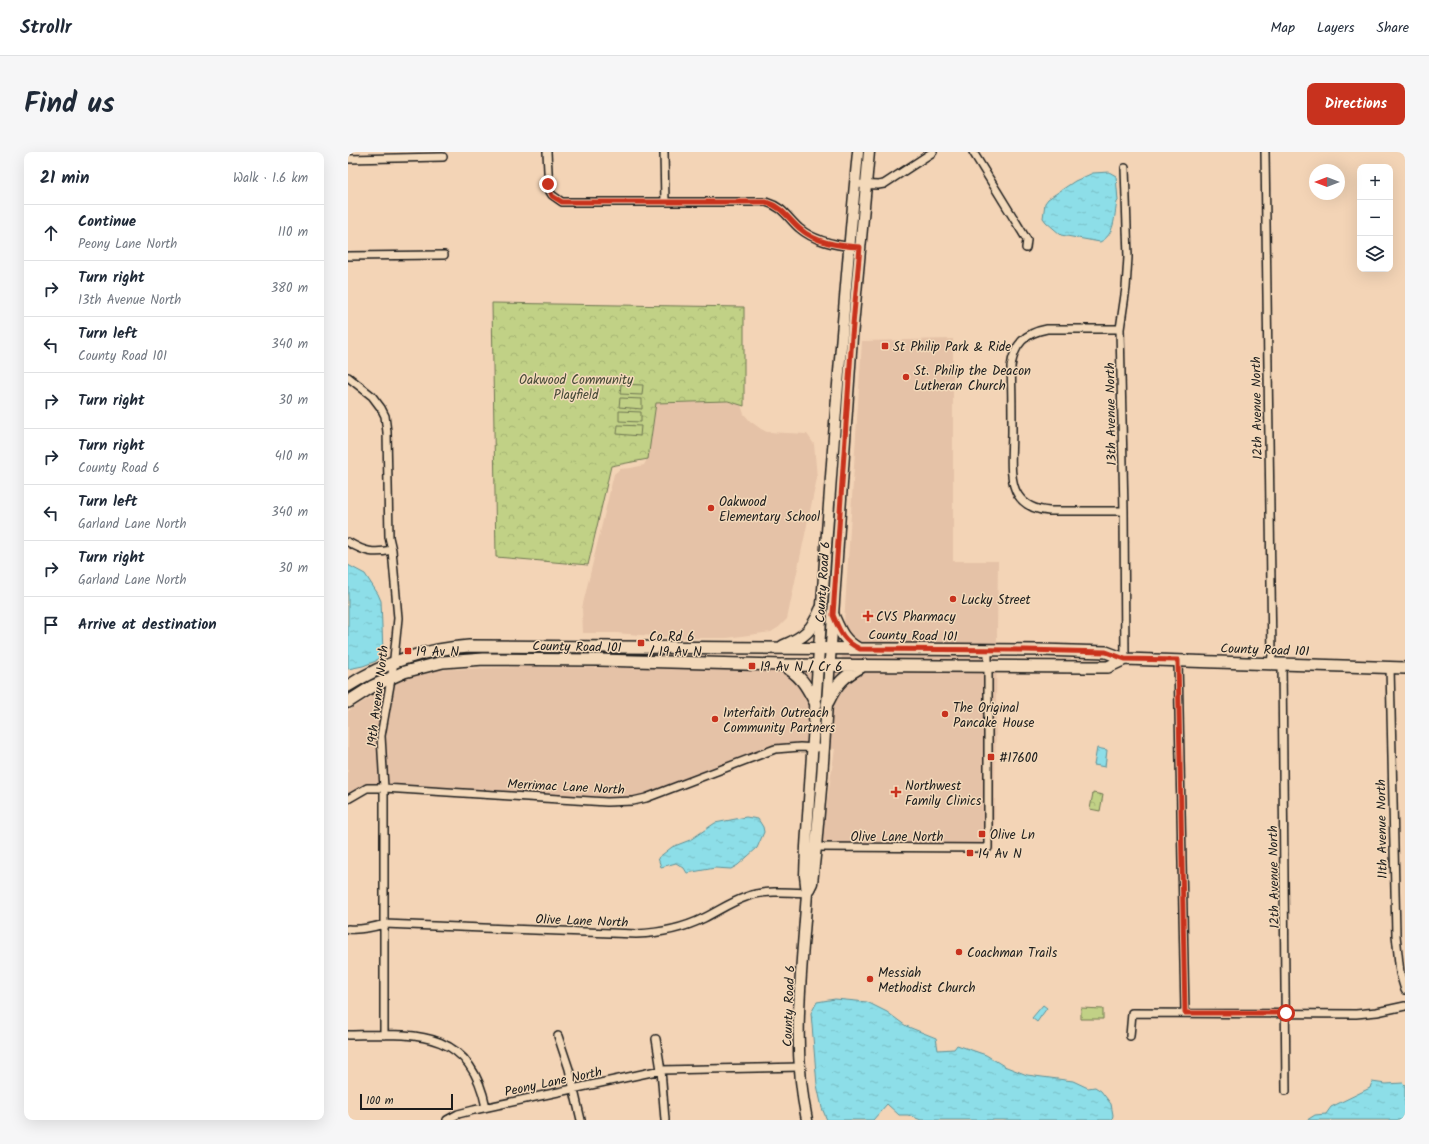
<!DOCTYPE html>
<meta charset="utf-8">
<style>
:root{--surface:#fff;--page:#f6f6f7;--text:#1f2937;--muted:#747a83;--line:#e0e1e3;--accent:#c8321e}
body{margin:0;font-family:Kalam,sans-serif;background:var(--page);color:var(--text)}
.controls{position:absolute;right:12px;top:12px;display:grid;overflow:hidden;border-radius:8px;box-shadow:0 4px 16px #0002}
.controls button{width:36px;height:36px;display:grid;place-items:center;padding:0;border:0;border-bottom:1px solid var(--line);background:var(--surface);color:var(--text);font:20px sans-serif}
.compass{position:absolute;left:961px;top:12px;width:36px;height:36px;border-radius:50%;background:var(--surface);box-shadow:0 4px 16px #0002;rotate:270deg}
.scale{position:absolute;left:12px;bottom:10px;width:93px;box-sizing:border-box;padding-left:4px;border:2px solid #1c1c1c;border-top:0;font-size:11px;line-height:14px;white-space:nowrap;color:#1c1c1c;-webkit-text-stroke:3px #f3d9ba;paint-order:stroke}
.stop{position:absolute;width:12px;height:12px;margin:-9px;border:3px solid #c8321e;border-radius:50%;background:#fff}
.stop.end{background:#c8321e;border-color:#fff;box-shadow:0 1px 4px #0008}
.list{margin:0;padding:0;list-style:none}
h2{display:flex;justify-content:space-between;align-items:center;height:52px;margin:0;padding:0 16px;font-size:17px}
h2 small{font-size:13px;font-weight:400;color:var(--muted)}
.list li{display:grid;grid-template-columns:26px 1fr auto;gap:12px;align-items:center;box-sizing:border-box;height:56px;padding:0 16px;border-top:1px solid var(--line)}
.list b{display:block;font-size:15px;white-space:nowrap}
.list p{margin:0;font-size:13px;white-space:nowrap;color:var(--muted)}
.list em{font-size:13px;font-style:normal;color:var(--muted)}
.icon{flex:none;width:22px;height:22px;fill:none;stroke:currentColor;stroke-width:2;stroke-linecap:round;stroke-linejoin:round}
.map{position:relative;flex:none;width:1057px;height:968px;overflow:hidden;border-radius:8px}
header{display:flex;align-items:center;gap:24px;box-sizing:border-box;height:56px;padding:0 20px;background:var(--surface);border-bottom:1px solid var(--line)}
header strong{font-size:19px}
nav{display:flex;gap:22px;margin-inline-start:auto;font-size:14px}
.intro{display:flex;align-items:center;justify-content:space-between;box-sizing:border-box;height:96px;padding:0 24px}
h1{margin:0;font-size:28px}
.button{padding:10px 18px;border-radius:8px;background:var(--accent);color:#fff;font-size:14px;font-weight:700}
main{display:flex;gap:24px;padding:0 24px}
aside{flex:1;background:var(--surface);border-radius:8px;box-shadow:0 4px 16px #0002}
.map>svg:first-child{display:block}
</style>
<header>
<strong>Strollr</strong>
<nav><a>Map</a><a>Layers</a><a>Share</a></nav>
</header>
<div class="intro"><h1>Find us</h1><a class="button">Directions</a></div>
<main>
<aside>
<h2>21 min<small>Walk · 1.6 km</small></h2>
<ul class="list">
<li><svg class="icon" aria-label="ahead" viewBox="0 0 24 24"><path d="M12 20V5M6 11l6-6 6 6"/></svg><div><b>Continue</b><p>Peony Lane North</p></div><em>110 m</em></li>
<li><svg class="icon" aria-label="right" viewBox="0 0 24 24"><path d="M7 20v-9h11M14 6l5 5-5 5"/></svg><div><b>Turn right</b><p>13th Avenue North</p></div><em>380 m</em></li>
<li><svg class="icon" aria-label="left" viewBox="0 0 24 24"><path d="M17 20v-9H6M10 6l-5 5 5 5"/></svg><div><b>Turn left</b><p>County Road 101</p></div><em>340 m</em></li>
<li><svg class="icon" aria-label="right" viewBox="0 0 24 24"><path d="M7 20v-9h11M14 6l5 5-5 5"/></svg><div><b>Turn right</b></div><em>30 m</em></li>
<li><svg class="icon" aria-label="right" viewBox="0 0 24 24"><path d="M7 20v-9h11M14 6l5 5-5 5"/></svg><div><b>Turn right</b><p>County Road 6</p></div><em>410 m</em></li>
<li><svg class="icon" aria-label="left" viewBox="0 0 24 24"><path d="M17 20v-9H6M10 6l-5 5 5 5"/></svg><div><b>Turn left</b><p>Garland Lane North</p></div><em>340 m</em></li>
<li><svg class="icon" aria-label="right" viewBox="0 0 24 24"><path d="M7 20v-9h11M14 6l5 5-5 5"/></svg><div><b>Turn right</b><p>Garland Lane North</p></div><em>30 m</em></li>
<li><svg class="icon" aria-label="arrive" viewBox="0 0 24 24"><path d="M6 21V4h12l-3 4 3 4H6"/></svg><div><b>Arrive at destination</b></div></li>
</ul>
</aside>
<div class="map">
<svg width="1057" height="968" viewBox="0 0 1057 968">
<defs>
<pattern id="park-crowns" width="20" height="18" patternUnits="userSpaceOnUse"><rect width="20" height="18" fill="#c1d186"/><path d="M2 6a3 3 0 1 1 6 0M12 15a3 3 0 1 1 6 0" fill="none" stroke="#a5b373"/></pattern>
<pattern id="water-ripples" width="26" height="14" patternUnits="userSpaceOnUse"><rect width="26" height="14" fill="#8ddee8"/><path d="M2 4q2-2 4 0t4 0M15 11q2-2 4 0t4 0" fill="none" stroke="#79bec6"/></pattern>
</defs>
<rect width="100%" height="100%" fill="#f3d4b6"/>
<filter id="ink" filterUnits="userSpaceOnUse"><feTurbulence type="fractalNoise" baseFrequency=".025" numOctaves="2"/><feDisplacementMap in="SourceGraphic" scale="8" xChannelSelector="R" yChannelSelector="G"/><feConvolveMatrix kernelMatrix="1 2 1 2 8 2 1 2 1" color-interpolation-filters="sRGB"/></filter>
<g filter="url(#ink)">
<!-- built -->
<path fill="#e5c2a7" d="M 605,187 L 605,409 L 650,409 L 646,698 L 566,693 L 472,695 L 487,597 L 460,594 L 419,603 L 377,621 L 298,648 L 18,639 L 0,647 L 0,559 L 20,547 L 61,524 L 82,518 L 177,515 L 493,518 L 514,189 Z
M 382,250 L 393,253 L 396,262 L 402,269 L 413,277 L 419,280 L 459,282 L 466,292 L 469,326 L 439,467 L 431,475 L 423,480 L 379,486 L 329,486 L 268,481 L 235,481 L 234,456 L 266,322 L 272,317 L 283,316 L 296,313 L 299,307 L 308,251 Z"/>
<!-- park -->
<path fill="url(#park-crowns)" stroke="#6e7651" d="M 144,151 L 396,155 L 396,254 L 380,249 L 308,251 L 300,307 L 263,314 L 240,413 L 148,405 Z
M 745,641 L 755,643 L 752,659 L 742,657 Z"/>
<!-- garden -->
<path fill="#c1d186" stroke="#6e7651" d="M 273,232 L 295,233 L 294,243 L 272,242 Z
M 272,246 L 294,247 L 294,257 L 271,255 Z
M 271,259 L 293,260 L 293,270 L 271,269 Z
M 270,273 L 293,274 L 292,284 L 269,282 Z
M 733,856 L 755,857 L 755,867 L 733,867 Z"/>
<!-- water -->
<path fill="url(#water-ripples)" stroke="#609096" d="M 761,20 L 768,24 L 770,49 L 769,50 C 766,65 767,83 752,90 L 713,83 L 698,70 L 695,66 L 697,51 L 700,47 L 727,29 L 745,21 Z
M 0,413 L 17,422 L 30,442 L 33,449 L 35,500 L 28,509 L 15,514 L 0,517 Z
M 749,596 L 759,598 L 757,615 L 746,613 Z
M 398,665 L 410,667 L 415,675 L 416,680 L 409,696 L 390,713 L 383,717 L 367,716 L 339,721 L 336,716 L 328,711 L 313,715 L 310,706 L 324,695 L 342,688 L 367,671 Z
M 487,847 L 519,850 L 539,860 L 558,874 L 588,886 L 590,898 L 606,897 L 609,893 L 638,903 L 656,914 L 679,923 L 725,929 L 740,936 L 747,935 L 753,939 L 763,952 L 765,963 L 764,968 L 573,968 L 560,963 L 551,963 L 539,952 L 525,968 L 479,968 L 474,956 L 469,933 L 463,861 L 469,850 Z
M 695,853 L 699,856 L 689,870 L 684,866 Z
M 1024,930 L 1038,932 L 1055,931 L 1057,933 L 1057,968 L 959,968 L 967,963 L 978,962 L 983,955 L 1022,936 Z"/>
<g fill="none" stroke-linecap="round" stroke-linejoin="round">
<!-- minor casing -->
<g stroke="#1c1c1c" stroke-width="10">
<path id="minor" d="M 199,0 L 201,38 L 204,43 L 214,50 L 418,50 C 435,55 439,65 451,76 C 466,89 486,93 506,95
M 316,0 L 317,50
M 625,0 L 679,88 L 678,96
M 917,0 L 924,503 L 923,511
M 0,7 L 95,5
M 507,32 L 530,33 L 536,32 L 585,0
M 0,104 L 96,103
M 772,177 L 699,177 C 677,181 666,192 663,215 C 664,236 664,258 664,279 C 664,297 660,328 670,343 C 677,354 689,358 701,359 L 776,359
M 0,225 L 24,244 L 33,256 L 37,264 L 39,280 L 41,385 L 44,398 L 50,466 L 45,516 L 33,584 L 36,636 L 36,883
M 0,390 C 17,400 25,402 44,398
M 777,507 L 776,359 L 772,177 L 778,136 L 780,105 L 777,16
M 830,508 L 837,861
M 934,511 L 938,939
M 1042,515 L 1048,783 L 1052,821 L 1057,838
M 0,647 L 19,636 L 36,636 L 259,650 L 285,649 L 298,646 L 427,597 L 452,595 L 469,596
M 465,695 L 640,696 L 640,498
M 0,777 C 13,778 23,776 36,772 L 288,782 C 313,781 334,777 356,766 C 370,759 383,750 398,745 C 414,738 441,740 459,741
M 0,883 C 65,882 122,875 138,955
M 210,884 L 221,917 L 233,968
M 782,884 L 784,861 L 1008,862 L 1029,860 L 1057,854
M 308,887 L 313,918 L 317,968
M 99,968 L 110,962 L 126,958 L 313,918 L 452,915"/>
</g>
<!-- secondary casing -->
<g stroke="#1c1c1c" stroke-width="13">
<path id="secondary" d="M 461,737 L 464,731 L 468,695 L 474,625 L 504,185 L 521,0
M 459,968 C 443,893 454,817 459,741 L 457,724 L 458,695 C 473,463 488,231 510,0"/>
</g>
<!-- primary casing -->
<g stroke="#1c1c1c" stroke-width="14">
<path id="primary" d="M 485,463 C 492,479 495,488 511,497
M 435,494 C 457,485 464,478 473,457
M 434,513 C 453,523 458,533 468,552
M 0,534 C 37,510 78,497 121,494 L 692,498 L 758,500 L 777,507 L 1057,516
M 0,550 L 25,534 L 56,520 L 95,510 L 136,507 L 251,508 L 433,513 L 741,515 L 760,515 L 777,507
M 480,550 C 489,531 496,524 515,514"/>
</g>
<!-- minor -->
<use href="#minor" stroke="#f3d9ba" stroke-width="7"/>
<!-- secondary -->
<use href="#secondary" stroke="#f3d9ba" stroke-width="10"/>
<!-- primary -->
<use href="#primary" stroke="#f3d9ba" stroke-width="11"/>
</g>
</g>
<g fill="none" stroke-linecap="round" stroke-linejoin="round" filter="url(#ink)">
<!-- route -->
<path stroke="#c8321e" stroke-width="5" d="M 200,32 L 204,44 L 214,50 L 418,50 C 434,55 439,65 451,76 C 468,91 490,94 512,95 L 504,184 L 485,463 C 492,480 495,489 512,497 L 677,498 L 758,500 L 777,507 L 830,508 L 837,861 L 938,861"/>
</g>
<!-- markers -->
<g fill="#c8321e" stroke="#f3d9ba" stroke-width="1.5">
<rect x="533" y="190" width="8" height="8" rx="2"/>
<circle cx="558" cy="225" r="4"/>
<circle cx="363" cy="356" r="4"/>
<circle cx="605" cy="447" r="4"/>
<path d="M518 458h4v4h4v4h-4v4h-4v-4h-4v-4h4z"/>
<rect x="289" y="487" width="8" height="8" rx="2"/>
<rect x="56" y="495" width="8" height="8" rx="2"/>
<rect x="400" y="510" width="8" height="8" rx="2"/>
<circle cx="597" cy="562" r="4"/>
<circle cx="367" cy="567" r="4"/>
<rect x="639" y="601" width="8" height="8" rx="2"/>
<path d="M546 634h4v4h4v4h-4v4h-4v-4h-4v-4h4z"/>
<rect x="630" y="678" width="8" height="8" rx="2"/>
<rect x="618" y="697" width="8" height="8" rx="2"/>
<circle cx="611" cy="800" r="4"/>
<circle cx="522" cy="827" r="4"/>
</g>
<g text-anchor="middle" stroke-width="3" stroke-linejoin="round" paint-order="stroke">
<!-- poi labels -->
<g font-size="13" fill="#1c1c1c" stroke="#f3d9ba" text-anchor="start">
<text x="545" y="199">St Philip Park &amp; Ride</text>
<text x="566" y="223">St. Philip the Deacon<tspan x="566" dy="15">Lutheran Church</tspan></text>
<text x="371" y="354">Oakwood<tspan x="371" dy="15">Elementary School</tspan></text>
<text x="613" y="452">Lucky Street</text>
<text x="528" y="469">CVS Pharmacy</text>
<text x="301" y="489">Co Rd 6<tspan x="301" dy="15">/ 19 Av N</tspan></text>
<text x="68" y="504">19 Av N</text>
<text x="412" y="519">19 Av N / Cr 6</text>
<text x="605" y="560">The Original<tspan x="605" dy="15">Pancake House</tspan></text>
<text x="375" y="565">Interfaith Outreach<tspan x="375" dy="15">Community Partners</tspan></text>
<text x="651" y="610">#17600</text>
<text x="557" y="638">Northwest<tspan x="557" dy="15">Family Clinics</tspan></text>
<text x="642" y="687">Olive Ln</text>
<text x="630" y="706">14 Av N</text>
<text x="619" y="805">Coachman Trails</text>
<text x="530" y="825">Messiah<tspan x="530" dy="15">Methodist Church</tspan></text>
</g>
<!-- park labels -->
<g font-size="13" fill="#454936" stroke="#f3d9ba">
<text x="228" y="232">Oakwood Community<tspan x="228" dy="15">Playfield</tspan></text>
</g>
<!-- street labels -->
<g font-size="13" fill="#1c1c1c" stroke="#f3d9ba">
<text transform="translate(908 256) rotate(-91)" y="5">12th Avenue North</text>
<text transform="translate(762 262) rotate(-91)" y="5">13th Avenue North</text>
<text transform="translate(474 430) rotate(-86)" y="5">County Road 6</text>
<text transform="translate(565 483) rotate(1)" y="5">County Road 101</text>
<text transform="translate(229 494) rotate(1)" y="5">County Road 101</text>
<text transform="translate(917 497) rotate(2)" y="5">County Road 101</text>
<text transform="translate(29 544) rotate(-83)" y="5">19th Avenue North</text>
<text transform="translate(218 634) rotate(3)" y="5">Merrimac Lane North</text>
<text transform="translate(1033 677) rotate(-91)" y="5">11th Avenue North</text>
<text x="549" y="689">Olive Lane North</text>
<text transform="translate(925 725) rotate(-91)" y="5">12th Avenue North</text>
<text transform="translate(234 768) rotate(2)" y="5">Olive Lane North</text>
<text transform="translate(440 854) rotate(-88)" y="5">County Road 6</text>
<text transform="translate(205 929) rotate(-12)" y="5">Peony Lane North</text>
</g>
</g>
</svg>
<div class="controls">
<button>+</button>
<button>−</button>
<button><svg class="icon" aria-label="layers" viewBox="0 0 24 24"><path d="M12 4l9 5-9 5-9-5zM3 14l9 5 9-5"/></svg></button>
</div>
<svg class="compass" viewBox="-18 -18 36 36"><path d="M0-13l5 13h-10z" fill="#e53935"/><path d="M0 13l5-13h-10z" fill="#747a83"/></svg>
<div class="scale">100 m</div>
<div class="stop" style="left:938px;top:861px"></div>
<div class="stop end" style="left:200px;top:32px"></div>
</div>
</main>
